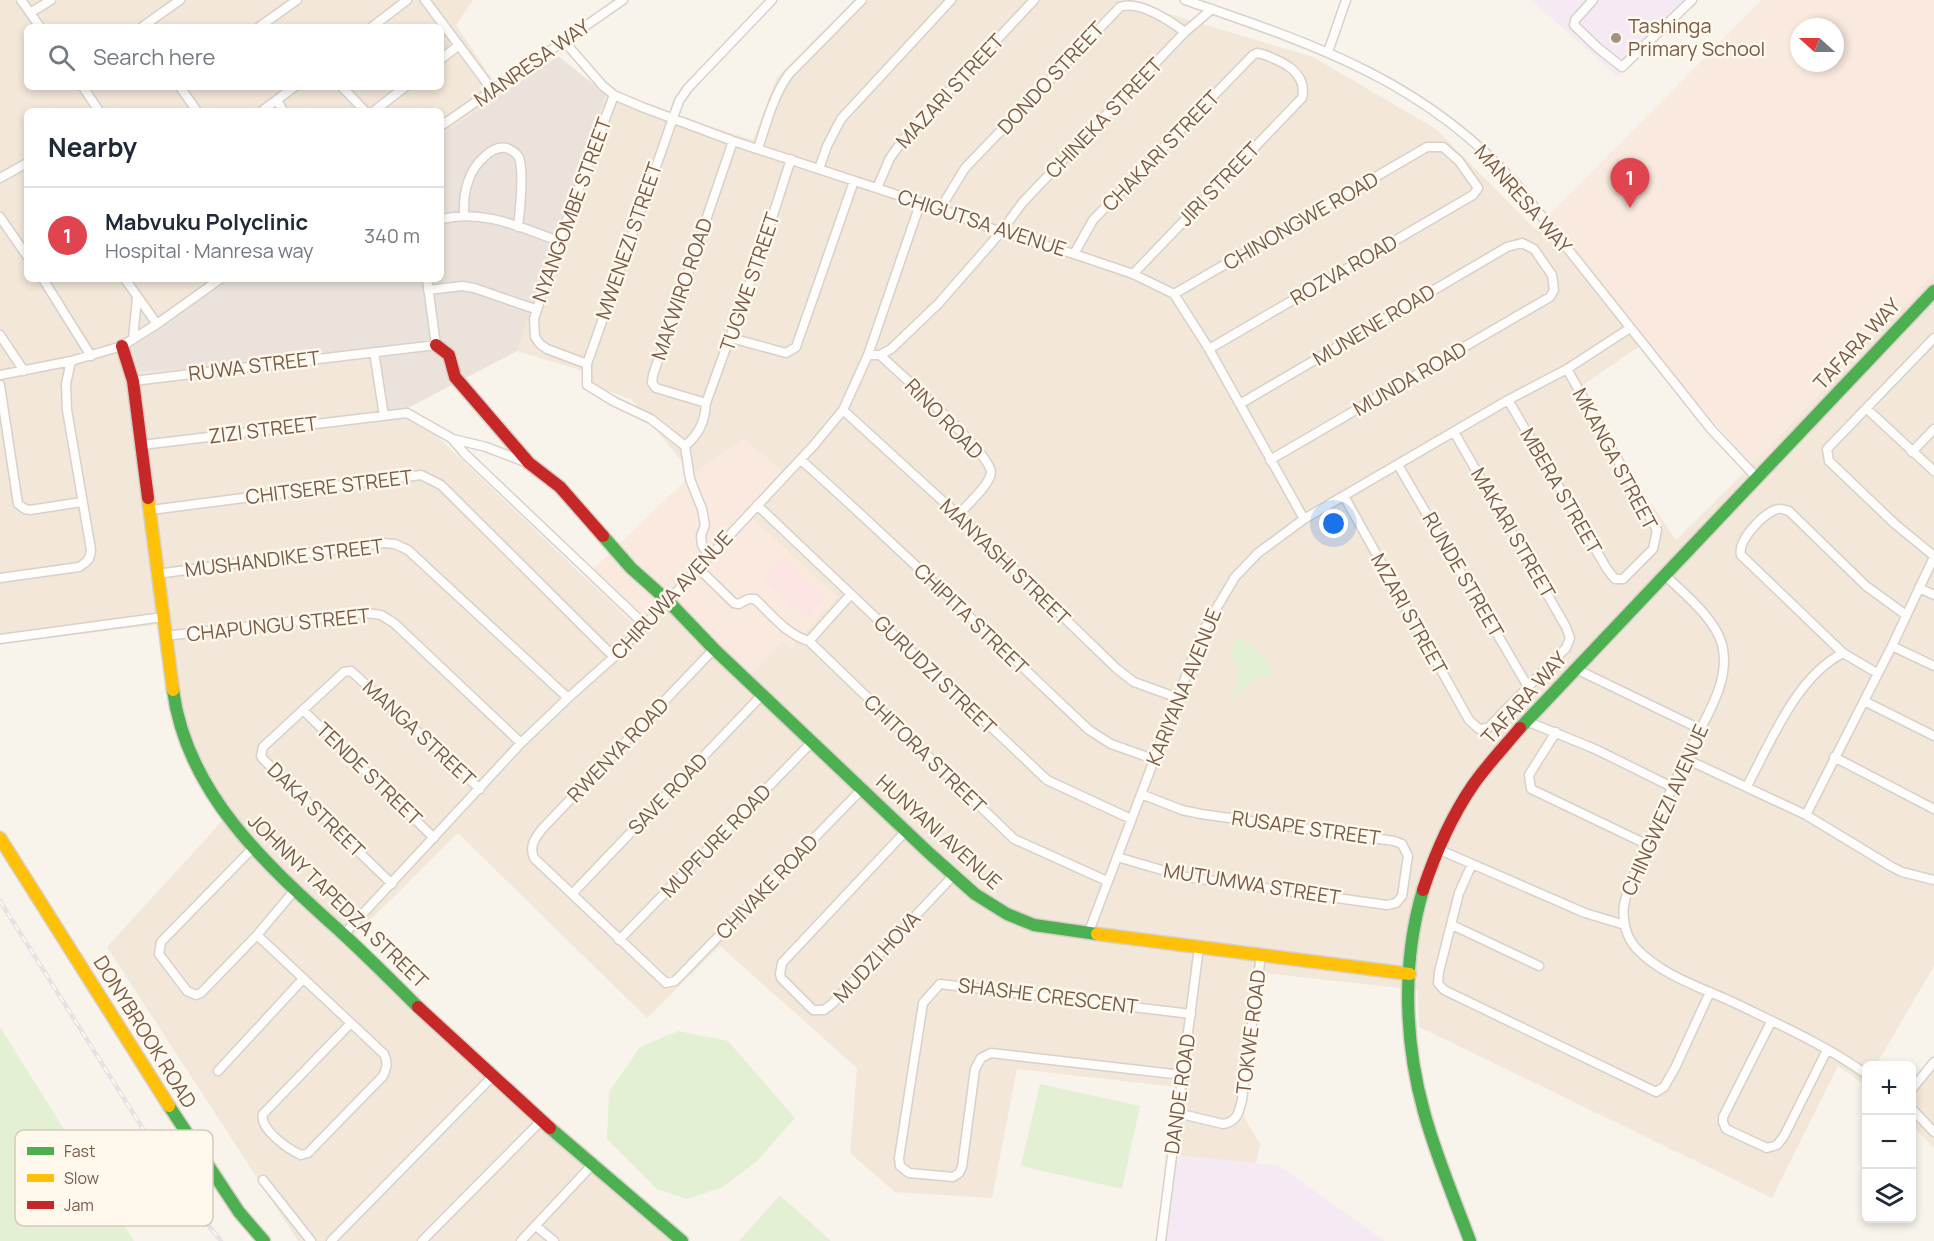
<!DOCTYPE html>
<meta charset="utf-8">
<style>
:root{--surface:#fff;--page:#f6f6f7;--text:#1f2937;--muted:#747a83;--line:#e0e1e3;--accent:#d93025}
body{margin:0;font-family:Manrope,sans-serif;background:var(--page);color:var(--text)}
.controls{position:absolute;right:18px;bottom:18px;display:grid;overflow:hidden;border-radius:9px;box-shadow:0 3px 9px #0003}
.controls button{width:54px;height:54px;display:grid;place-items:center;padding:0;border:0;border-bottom:2px solid var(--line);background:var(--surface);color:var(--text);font:30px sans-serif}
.compass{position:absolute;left:1790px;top:18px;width:54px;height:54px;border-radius:50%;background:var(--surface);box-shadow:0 3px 9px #0003;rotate:291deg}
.you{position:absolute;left:1334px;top:524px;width:21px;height:21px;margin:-15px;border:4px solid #fff;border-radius:50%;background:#1a73e8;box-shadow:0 0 0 9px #1a73e833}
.badge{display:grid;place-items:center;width:39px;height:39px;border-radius:50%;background:var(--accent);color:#fff;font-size:20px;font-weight:700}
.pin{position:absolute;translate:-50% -50px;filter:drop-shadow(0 2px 3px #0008)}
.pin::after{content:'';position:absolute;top:32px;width:21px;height:18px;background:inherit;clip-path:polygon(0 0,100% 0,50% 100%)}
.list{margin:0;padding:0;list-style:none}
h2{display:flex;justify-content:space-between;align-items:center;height:78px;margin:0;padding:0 24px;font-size:26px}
h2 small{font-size:20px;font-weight:400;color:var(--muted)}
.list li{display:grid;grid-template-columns:39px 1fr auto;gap:18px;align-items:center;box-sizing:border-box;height:96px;padding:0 24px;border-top:2px solid var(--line)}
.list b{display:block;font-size:22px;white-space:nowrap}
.list p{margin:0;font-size:20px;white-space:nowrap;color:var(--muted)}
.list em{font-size:20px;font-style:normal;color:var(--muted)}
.icon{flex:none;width:33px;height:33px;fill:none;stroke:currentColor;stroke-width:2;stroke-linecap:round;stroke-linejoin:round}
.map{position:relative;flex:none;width:1934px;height:1241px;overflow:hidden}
.search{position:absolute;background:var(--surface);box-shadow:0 3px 9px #0003;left:24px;top:24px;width:420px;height:66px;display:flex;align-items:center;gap:15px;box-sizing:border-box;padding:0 21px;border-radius:9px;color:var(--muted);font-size:22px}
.panel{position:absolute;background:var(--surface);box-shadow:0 3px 9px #0003;left:24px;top:108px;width:420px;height:174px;border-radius:9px}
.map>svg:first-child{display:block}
</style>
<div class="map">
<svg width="1934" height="1241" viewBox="0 0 1934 1241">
<rect width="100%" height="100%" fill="#f8f4eb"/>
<!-- residential -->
<path fill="#f2e7d8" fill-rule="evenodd" d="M 0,0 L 473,0 L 456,25 L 502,94 L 441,136 L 441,111 L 27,111 L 27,279 L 230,279 L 139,372 L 377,357 L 385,411 L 408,408 L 634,625 L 664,594 L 783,641 L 790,647 L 745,511 L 781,471 L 692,474 L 632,400 L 588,383 L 590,373 L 517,351 L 606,94 L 753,140 L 777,77 L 854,0 L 1122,0 L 1313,57 L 1436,129 L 1535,229 L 1543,221 L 1644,343 L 1574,391 L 1676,540 L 1752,465 L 1934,273 L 1934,966 L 1876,1065 L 1866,1066 L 1865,1085 L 1838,1066 L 1772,1198 L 1419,1027 L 1418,990 L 1264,973 L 1244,1117 L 1260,1144 L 1256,1164 L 1176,1155 L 1185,1088 L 1017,1069 L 992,1198 L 895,1192 L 850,1153 L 857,1068 L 720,946 L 647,1018 L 458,833 L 353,937 L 546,1122 L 685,1241 L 298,1241 L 107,947 L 224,819 L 183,744 L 163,624 L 0,644 ZM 27,27 L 441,27 L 441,87 L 27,87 Z
M 1934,1057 L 1934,1148 L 1912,1125 L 1912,1083 Z"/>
<!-- commercial -->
<path fill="#f9e9de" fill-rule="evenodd" d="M 1762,0 L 1934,0 L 1934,273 L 1752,465 L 1644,343 L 1543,221 ZM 1799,27 L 1835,27 L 1835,63 L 1799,63 Z
M 743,438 L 782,470 L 745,511 L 838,597 L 791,648 L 783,641 L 748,678 L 663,595 L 634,626 L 585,577 L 692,474 Z"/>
<!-- industrial -->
<path fill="#ebe3db" d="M 558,56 L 606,94 L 517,351 L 408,408 L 385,411 L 376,358 L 139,372 L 132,346 L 230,279 L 441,279 L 441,135 Z"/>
<!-- education -->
<path fill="#f5eaf3" d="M 1531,0 L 1697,0 L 1618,77 Z
M 1176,1155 L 1278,1165 L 1385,1241 L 1164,1241 Z"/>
<!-- medical -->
<path fill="#fbe4e2" d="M 783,557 L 825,597 L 806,618 L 764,577 Z"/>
<!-- green -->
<path fill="#e3f0d4" d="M 1238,638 L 1251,643 C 1254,650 1259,655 1267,658 L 1271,669 L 1271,675 C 1248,679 1243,688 1230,706 C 1232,697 1237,687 1238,678 C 1240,662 1221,653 1238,638 Z
M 0,1027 L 134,1241 L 0,1241 Z
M 678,1031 L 728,1041 L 795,1118 L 757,1161 L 723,1187 L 687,1199 L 657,1189 L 607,1139 L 609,1092 L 640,1047 Z
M 1040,1084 L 1140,1106 L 1122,1189 L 1021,1166 Z
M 780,1195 L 831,1241 L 739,1241 Z"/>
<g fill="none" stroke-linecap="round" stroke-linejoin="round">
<!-- street casing -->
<g stroke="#d7d1c9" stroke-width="11">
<path id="street" d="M 21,0 L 40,27
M 425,0 L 493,91
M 772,0 L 688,88 L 679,101 L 587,364 L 587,385 L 615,402 L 651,419 L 685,446 C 699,434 705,422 706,403 L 763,246 L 791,159
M 1185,0 C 1313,44 1424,80 1517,185 L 1711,429 L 1757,478
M 1593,0 L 1575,20 L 1574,25 L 1598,48 L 1622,67 L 1692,0
M 30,13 L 51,0
M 142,27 L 180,0
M 259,27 L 297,0
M 372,27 L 407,0
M 563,40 L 603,86 L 614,95 L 642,107 L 733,141 L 940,209 L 1001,232 L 1074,254 L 1133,274 L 1174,294 L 1209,349 L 1304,519
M 1328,52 L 1346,0
M 441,59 L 459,45
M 83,87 L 99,111
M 180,87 L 197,111
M 342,87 L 365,111
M 277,100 L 283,111
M 262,111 L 294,87
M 374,111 L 405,87
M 441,126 L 623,0
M 758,148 C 767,122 773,96 789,74 L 862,0
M 819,169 L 827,146 L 841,119 L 951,0
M 0,178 L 27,163
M 877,188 L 890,158 L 903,140 L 1034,0
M 940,209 L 965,168 L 1120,7 C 1139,0 1170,21 1185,32
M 464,215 C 464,202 464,191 469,179 C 474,165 493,142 509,149 C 513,151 518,155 519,158 C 524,171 520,212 518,227
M 0,217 L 27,256
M 441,219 C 484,209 519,227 559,241
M 1074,254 L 1093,220 L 1253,55 L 1257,53 L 1262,54 C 1282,61 1308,72 1302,98 L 1133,274
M 43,279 L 91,356
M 125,279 L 157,324
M 428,290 L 462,286 L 474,288 L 535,309
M 1174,294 L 1427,147 L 1443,147 L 1459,161 L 1478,188 L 1473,195 L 1209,349
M 0,335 L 24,371
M 731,338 L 786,353 L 796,347 L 854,181
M 1934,338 L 1827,449 L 1829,461 L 1895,524 L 1934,556
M 133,339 L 137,298
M 374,352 L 384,416
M 868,355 L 880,355 L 891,349 L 939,303 L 1001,232 L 1023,202 L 1185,32 L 1212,9
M 880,355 C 899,373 989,451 991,472 C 991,484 966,506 958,515
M 587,364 L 547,349 L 540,344 L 535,337 L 534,319 L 559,241 L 614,95
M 0,375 L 71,361 L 122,346 L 157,324 L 220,279
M 133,381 L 436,345 L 427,279
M 0,385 L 18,504 L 25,509 L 30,510 L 82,502
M 1508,400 L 1607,569 L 1615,579 L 1623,579 L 1653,549 L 1657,530 L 1567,369
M 706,403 L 656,388 L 652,383 L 653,375 L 733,141
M 1240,404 L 1507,247 L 1522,243 L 1534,249 L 1552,275 L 1554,290 L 1550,297 L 1270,460
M 1867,409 L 1934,471
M 843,410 L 958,515 L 1117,669 L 1134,682 L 1178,698
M 453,440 L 465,454 L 645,625
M 142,445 L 407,413 L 453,439 L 486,447 L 528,463
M 685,446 L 690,479 L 702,509 L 705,525 L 701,536 L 702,545 L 709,557
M 1912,452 L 1934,429
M 801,460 C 899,547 993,640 1089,730 L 1111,744 L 1153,759
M 1398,465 L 1527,685
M 1344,496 L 1469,720 L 1479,729 L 1488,728 L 1566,648 L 1570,638 L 1566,627 L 1454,432
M 757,505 L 1047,780 L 1131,819
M 151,510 L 421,475 L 441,485 L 614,657
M 698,568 L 734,603 L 739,604 L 748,599 L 755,599 C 771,614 787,635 809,641
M 157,574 L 383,543 L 395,544 L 408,550 L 568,698
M 1665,575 C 1685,595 1713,616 1722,644 C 1731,679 1708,713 1694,742 C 1675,781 1657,819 1641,858 C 1635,873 1627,889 1624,905 C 1622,920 1626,937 1636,948 C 1663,977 1704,988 1739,1005 C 1782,1026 1827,1046 1866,1074
M 0,578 L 79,567 C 87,562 90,560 91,550 L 67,410 L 66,384 L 71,361
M 1919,588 L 1934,595
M 851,594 L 809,641 L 1014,839 L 1107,881
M 165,636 L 366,613 L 381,615 L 394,623 L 521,743
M 0,639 L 163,617
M 1892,646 L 1934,666
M 714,649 L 542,829 C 535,838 529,846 534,858 L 666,983 L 675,981 L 862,789
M 1576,669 L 1700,729
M 1877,673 L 1843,653 L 1741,555 C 1737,541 1762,515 1775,510 C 1780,507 1784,510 1789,511 L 1866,586 L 1906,615
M 1864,701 L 1934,736
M 304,711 L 434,838
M 1526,721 L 1595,749 L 1672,787
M 1556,732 L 1529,775 L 1531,789 L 1646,844
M 1834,757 L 1934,809
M 1686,759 L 1806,815 L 1892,646 L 1934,557
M 1747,786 C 1771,742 1796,677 1843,653
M 1806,815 L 1892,867 L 1902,872 L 1934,880
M 906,831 L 782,963 L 780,974 L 781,978 L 813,1010 L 824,1010 L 832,1004 L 954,875
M 252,849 L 161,942 L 159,954 L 187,991 L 196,995 L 201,993 L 257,935 L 294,891
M 1440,850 L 1585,913 L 1625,925
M 1117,857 L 1186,877 L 1387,905 L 1396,903 L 1402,896 L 1408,856 L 1402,844 L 1394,841 L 1201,814 L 1182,810 L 1141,794
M 1472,864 L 1459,893 L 1439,972 L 1438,983 L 1444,990 L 1656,1092 L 1664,1087 L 1675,1068 L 1710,992
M 392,884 L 263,759 L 261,756 L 263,747 L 344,672 L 351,671 L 480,789
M 572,894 L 763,694
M 1452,925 L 1539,966
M 344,934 L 521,743 L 568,698 L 614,657 L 668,601 L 814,445 L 843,410 L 868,355 L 920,204
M 1088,934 L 1203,631 L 1235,577 L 1258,553 L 1304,519 L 1508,400 L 1567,369 L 1630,328
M 257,935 L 384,1054 C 388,1063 387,1067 383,1076 L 308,1153 L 301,1155 C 288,1149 259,1129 263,1114 L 350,1024
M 619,940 L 812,742
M 1771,1022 L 1723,1117 L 1723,1122 L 1726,1129 L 1767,1148 L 1777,1145 L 1784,1136 L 1827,1050
M 218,1071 L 303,979
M 1182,1075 L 991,1053 L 981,1058 L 975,1069 L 962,1167 L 959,1173 L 953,1177 L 909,1173 L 900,1166 L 899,1158 L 923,1003 L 940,984 L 1191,1014
M 1912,1089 L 1934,1062
M 1912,1109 L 1934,1132
M 1177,1113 L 1223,1124 C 1237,1122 1239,1112 1242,1100 L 1261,955
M 263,1180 L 311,1241
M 536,1226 L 554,1241
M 331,1241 L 492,1077
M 422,1241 L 542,1120
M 521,1241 L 593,1164
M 1161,1241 L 1199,947"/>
</g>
<!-- fast casing -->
<g stroke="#d8d0c7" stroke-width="15">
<path id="fast" d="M 603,536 L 631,568 L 668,601 L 714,649 L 929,853 L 975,894 L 1007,914 L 1034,925 L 1097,934
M 173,690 C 187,795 268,866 342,933 C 368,957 393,982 418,1007
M 1520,728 L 1934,291
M 1423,890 C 1402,961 1404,1040 1424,1112 C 1436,1156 1454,1198 1470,1241
M 169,1106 L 239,1212 L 264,1241
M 550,1128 L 682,1241"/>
</g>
<!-- slow casing -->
<g stroke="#d8d0c7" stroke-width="15">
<path id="slow" d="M 148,498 L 173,690
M 0,838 L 169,1106
M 1097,934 L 1410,974"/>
</g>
<!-- jam casing -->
<g stroke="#d8d0c7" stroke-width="15">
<path id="jam" d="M 436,345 L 449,355 L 455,377 L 529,463 L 560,487 L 603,536
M 122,346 L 133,381 L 148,498
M 1423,890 C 1435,854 1451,817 1473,785 C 1487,765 1504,747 1520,728
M 418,1007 L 550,1128"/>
</g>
<!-- street -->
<use href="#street" stroke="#fefdfc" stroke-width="8"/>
<!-- fast -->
<use href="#fast" stroke="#4caf50" stroke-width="12"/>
<!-- slow -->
<use href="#slow" stroke="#ffc107" stroke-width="12"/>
<!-- jam -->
<use href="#jam" stroke="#c62828" stroke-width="12"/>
<!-- rail casing -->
<g stroke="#e5e2e5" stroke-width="4.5">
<path id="rail" d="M 0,901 L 187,1199 L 221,1241"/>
</g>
<!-- rail -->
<use href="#rail" stroke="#fff8ed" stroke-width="2" stroke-dasharray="7" stroke-linecap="butt"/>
</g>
<!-- markers -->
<circle fill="#a59181" stroke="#fff8ed" stroke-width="2" cx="1616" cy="38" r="6"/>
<g text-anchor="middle" stroke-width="5" stroke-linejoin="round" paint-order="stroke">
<!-- poi labels -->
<g font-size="20" fill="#795b48" stroke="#fff8ed" text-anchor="start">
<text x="1628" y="33">Tashinga<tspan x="1628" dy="23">Primary School</tspan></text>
</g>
<!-- street labels -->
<g font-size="20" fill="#795b48" stroke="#fff8ed">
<text transform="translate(532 63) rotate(-35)" y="7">MANRESA WAY</text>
<text transform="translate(1051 78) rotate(-47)" y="7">DONDO STREET</text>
<text transform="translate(950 91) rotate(-47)" y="7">MAZARI STREET</text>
<text transform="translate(1104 118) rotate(-46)" y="7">CHINEKA STREET</text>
<text transform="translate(1161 151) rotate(-46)" y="7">CHAKARI STREET</text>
<text transform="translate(1219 184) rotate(-46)" y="7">JIRI STREET</text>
<text transform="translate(1523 199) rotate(49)" y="7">MANRESA WAY</text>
<text transform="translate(572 210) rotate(-70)" y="7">NYANGOMBE STREET</text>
<text transform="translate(1301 221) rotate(-30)" y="7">CHINONGWE ROAD</text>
<text transform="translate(982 223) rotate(18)" y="7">CHIGUTSA AVENUE</text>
<text transform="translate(629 241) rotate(-71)" y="7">MWENEZI STREET</text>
<text transform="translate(1344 270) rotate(-30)" y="7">ROZVA ROAD</text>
<text transform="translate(750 282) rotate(-71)" y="7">TUGWE STREET</text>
<text transform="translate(682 289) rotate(-71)" y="7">MAKWIRO ROAD</text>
<text transform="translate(1374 325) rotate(-31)" y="7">MUNENE ROAD</text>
<text transform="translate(1857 344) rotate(-47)" y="7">TAFARA WAY</text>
<text transform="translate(254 366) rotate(-7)" y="7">RUWA STREET</text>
<text transform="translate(1410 379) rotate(-30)" y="7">MUNDA ROAD</text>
<text transform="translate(944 419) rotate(46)" y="7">RINO ROAD</text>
<text transform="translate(263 430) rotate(-7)" y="7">ZIZI STREET</text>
<text transform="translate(1615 459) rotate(62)" y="7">MKANGA STREET</text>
<text transform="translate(329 487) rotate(-7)" y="7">CHITSERE STREET</text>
<text transform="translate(1561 491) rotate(60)" y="7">MBERA STREET</text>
<text transform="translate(1513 533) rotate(60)" y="7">MAKARI STREET</text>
<text transform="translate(284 558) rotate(-7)" y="7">MUSHANDIKE STREET</text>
<text transform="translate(1005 562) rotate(44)" y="7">MANYASHI STREET</text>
<text transform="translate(1463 575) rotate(60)" y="7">RUNDE STREET</text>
<text transform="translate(672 595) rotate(-47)" y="7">CHIRUWA AVENUE</text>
<text transform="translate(1409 614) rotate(61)" y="7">MZARI STREET</text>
<text transform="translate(971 619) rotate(44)" y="7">CHIPITA STREET</text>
<text transform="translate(278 625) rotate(-6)" y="7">CHAPUNGU STREET</text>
<text transform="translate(935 675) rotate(44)" y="7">GURUDZI STREET</text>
<text transform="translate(1184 687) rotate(-68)" y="7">KARIYANA AVENUE</text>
<text transform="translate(1524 698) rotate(-48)" y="7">TAFARA WAY</text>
<text transform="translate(419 733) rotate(43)" y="7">MANGA STREET</text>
<text transform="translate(618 750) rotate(-46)" y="7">RWENYA ROAD</text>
<text transform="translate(925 754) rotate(44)" y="7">CHITORA STREET</text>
<text transform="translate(369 774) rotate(44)" y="7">TENDE STREET</text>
<text transform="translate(668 794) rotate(-46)" y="7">SAVE ROAD</text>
<text transform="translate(316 810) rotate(44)" y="7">DAKA STREET</text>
<text transform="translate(1665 810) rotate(-66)" y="7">CHINGWEZI AVENUE</text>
<text transform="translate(1306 828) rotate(8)" y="7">RUSAPE STREET</text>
<text transform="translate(939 832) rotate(42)" y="7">HUNYANI AVENUE</text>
<text transform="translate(716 841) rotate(-46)" y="7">MUPFURE ROAD</text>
<text transform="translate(1252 884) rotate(9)" y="7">MUTUMWA STREET</text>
<text transform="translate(767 887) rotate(-46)" y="7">CHIVAKE ROAD</text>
<text transform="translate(338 901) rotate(44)" y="7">JOHNNY TAPEDZA STREET</text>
<text transform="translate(877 957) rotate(-47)" y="7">MUDZI HOVA</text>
<text transform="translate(1048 996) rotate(7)" y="7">SHASHE CRESCENT</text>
<text transform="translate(145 1032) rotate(58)" y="7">DONYBROOK ROAD</text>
<text transform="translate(1251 1032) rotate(-83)" y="7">TOKWE ROAD</text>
<text transform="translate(1180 1094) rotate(-82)" y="7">DANDE ROAD</text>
</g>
</g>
<!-- legend -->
<rect x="15" y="1130" width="198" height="96" rx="9" fill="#fff8ed" stroke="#d7c9bc" stroke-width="1.5"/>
<rect x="27" y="1147" width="27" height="8" fill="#4caf50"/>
<rect x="27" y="1174" width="27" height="8" fill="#ffc107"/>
<rect x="27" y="1201" width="27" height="8" fill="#c62828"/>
<g font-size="16" fill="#795b48">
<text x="64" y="1157">Fast</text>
<text x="64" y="1184">Slow</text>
<text x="64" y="1211">Jam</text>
</g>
</svg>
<div class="controls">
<button>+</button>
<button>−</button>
<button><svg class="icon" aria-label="layers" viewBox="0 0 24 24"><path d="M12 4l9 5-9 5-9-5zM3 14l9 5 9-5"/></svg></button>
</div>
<svg class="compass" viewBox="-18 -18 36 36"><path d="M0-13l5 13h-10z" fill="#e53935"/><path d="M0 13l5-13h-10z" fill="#747a83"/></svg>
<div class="you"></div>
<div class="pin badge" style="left:1630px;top:208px;background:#e0444e">1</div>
<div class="search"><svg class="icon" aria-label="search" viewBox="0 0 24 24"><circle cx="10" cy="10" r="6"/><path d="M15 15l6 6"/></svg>Search here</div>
<section class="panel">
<h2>Nearby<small></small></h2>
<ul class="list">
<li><span class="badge" style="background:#e0444e">1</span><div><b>Mabvuku Polyclinic</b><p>Hospital · Manresa way</p></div><em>340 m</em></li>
</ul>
</section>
</div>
